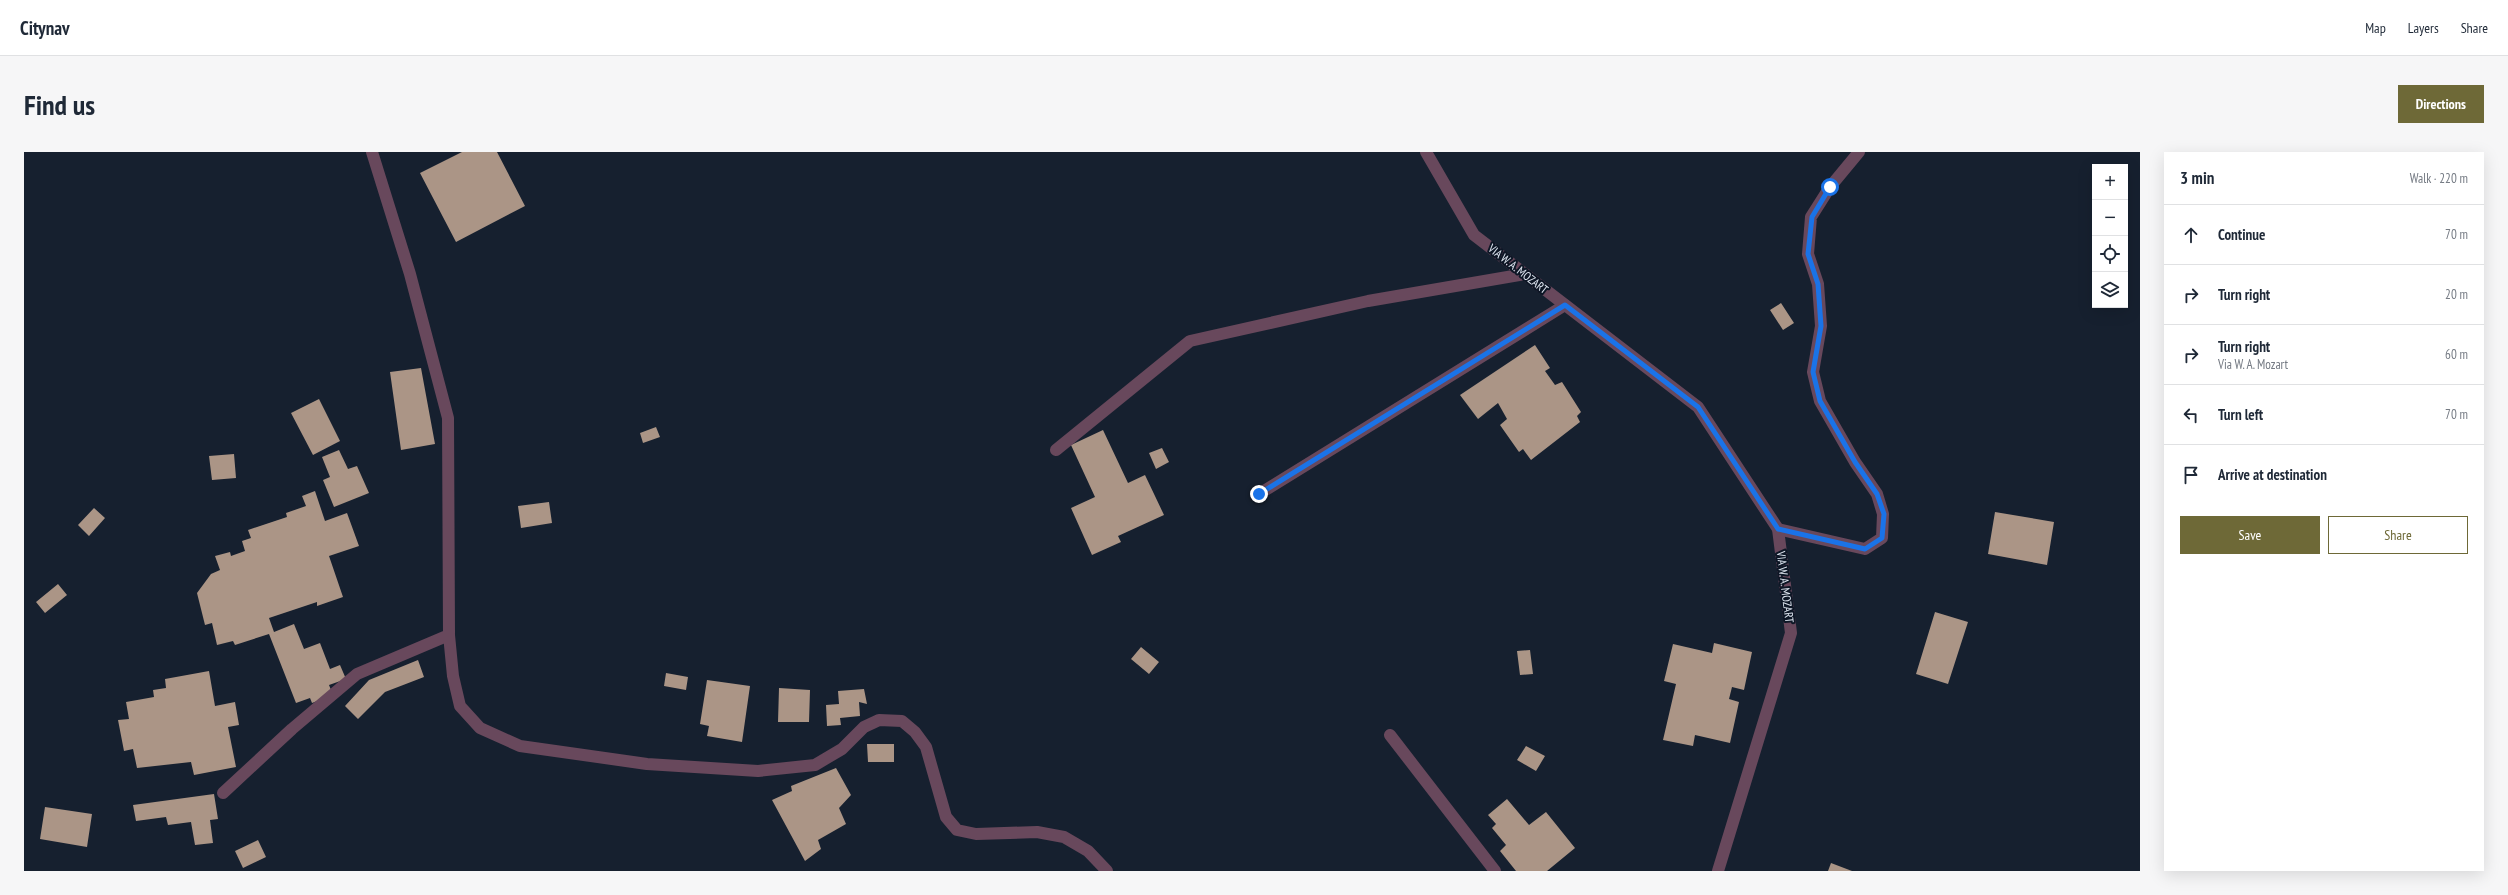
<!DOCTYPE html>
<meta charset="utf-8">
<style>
:root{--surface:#fff;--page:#f6f6f7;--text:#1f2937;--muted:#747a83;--line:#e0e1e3;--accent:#6e6937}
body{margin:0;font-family:"PT Sans Narrow",sans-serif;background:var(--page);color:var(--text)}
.controls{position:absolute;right:12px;top:12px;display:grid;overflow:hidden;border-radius:0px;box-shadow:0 4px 16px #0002}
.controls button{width:36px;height:36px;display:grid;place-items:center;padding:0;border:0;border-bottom:1px solid var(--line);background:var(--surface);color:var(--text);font:20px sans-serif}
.stop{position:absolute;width:12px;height:12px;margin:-9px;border:3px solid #1a73e8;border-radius:50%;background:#fff}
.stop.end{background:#1a73e8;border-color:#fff;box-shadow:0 1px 4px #0008}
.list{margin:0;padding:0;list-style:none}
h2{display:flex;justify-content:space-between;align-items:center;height:52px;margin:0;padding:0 16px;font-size:17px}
h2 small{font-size:13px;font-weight:400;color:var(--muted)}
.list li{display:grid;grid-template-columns:26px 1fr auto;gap:12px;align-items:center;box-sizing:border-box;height:60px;padding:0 16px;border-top:1px solid var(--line)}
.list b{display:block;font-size:15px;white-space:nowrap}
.list p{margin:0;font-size:13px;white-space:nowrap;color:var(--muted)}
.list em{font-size:13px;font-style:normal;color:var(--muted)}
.actions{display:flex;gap:8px;padding:12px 16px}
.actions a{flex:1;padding:9px 0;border:1px solid var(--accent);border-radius:0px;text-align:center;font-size:14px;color:var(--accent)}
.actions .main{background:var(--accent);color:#fff}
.icon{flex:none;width:22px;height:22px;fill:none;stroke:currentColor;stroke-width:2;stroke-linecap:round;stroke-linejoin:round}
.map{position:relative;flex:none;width:2116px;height:719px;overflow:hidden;border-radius:0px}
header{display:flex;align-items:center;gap:24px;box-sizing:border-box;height:56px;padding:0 20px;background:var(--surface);border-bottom:1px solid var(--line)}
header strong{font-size:19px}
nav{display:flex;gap:22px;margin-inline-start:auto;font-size:14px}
.intro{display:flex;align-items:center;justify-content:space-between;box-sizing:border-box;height:96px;padding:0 24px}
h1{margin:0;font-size:28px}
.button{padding:10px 18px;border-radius:0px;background:var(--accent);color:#fff;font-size:14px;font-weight:700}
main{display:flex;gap:24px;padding:0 24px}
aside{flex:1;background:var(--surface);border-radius:0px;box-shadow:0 4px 16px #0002}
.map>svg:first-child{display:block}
</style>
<header>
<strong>Citynav</strong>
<nav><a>Map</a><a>Layers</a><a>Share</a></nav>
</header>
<div class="intro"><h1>Find us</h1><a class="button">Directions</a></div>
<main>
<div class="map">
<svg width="2116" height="719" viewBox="0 0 2116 719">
<rect width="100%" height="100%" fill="#16202f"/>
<!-- building -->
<path fill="#ab9586" d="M 438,0 L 473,0 L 501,54 L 432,90 L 396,21 Z
M 1757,151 L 1770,171 L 1759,178 L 1746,158 Z
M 1511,193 L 1526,216 L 1521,219 L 1531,233 L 1538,230 L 1557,260 L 1553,264 L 1556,270 L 1507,308 L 1499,297 L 1495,300 L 1476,273 L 1483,267 L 1474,251 L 1454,267 L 1436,243 Z
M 397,216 L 411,292 L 377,298 L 366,220 Z
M 295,247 L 316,289 L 289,303 L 267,261 Z
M 632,275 L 636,285 L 619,291 L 616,281 Z
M 1079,278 L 1104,331 L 1121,323 L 1140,363 L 1094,384 L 1097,390 L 1068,403 L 1047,356 L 1071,345 L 1047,293 Z
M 1138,296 L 1145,310 L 1132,317 L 1125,301 Z
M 315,298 L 324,317 L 333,314 L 345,341 L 310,355 L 299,328 L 306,325 L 298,305 Z
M 210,302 L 212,326 L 188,328 L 185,304 Z
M 291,339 L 301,369 L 323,361 L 335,394 L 305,404 L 319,445 L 293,454 L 293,450 L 245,466 L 250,480 L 270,472 L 280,497 L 296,491 L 306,517 L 316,513 L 322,527 L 305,533 L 309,543 L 288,551 L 286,546 L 272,551 L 245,482 L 211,493 L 209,489 L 193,493 L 188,471 L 181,473 L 173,441 L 187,422 L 196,418 L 191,404 L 206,400 L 207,404 L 221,399 L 218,389 L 227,386 L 224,378 L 263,365 L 262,361 L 282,354 L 278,344 Z
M 525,350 L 528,371 L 497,376 L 494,354 Z
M 70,356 L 81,366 L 65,384 L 54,373 Z
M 1971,360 L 2030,370 L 2023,413 L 1964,402 Z
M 34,432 L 43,443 L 21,461 L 12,450 Z
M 1911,460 L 1944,470 L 1924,532 L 1892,522 Z
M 1690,491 L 1728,500 L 1720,538 L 1708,535 L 1705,547 L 1715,550 L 1706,591 L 1671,583 L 1669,594 L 1639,588 L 1652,532 L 1640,529 L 1649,492 L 1688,501 Z
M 1117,495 L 1135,510 L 1125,522 L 1107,507 Z
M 1506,498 L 1509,522 L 1496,523 L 1493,499 Z
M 394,508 L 400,525 L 361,540 L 334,567 L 321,554 L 345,528 Z
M 185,519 L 191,554 L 211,550 L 215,573 L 204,575 L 212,615 L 170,623 L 167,610 L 113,616 L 109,597 L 100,599 L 94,568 L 105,567 L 102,550 L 130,545 L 129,538 L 142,536 L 141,527 Z
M 642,521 L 664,525 L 662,538 L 640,534 Z
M 683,528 L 726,534 L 718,590 L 683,584 L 685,574 L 676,572 Z
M 755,536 L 786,538 L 785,570 L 754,570 Z
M 840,537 L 843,552 L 835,550 L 836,564 L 816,566 L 817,573 L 803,574 L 802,553 L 815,552 L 814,539 Z
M 843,592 L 870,592 L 870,610 L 844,610 Z
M 1502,594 L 1521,604 L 1512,619 L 1493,608 Z
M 812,616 L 827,643 L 815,656 L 822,672 L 794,688 L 797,697 L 781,709 L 748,648 L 768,639 L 767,634 Z
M 190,642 L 194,667 L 186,668 L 189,691 L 171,693 L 167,670 L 144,673 L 142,665 L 112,669 L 109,653 Z
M 1483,647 L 1505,673 L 1522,660 L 1551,696 L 1523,719 L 1492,719 L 1476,699 L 1482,693 L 1468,676 L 1472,672 L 1464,663 Z
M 21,655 L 68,662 L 63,695 L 16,687 Z
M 234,688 L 242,705 L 219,716 L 211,699 Z
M 1807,711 L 1828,719 L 1804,719 Z"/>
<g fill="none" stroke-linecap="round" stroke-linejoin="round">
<!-- minor -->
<path stroke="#68485c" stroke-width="12" d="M 348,0 L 386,122 L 424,266 L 425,483 L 429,524 L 436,554 L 456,576 L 496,594 L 623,612 L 734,619 L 791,613 L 818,597 L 840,575 L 855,568 L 878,569 L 891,580 L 902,595 L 922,665 L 933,678 L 952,682 L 1013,680 L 1040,685 L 1064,699 L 1083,719
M 1032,298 L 1166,189 L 1344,149 L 1501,122
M 1235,342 L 1541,153
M 1754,377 L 1841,397 L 1858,386 L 1859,362 L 1853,342 L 1831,310 L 1796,249 L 1789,220 L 1797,174 L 1794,132 L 1784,102 L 1787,65 L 1806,35 L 1835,0
M 1366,583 L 1471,719
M 199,641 L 268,577 L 333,522 L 425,483"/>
<!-- tertiary -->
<path stroke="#68485c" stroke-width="12" d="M 1402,0 L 1450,83 L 1674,255 L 1754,377 L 1767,481 L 1694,719"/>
</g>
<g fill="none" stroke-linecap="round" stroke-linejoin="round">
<!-- route -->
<path stroke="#1a73e8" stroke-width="5" d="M 1235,342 L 1541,153 L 1674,255 L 1754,377 L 1841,397 L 1858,386 L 1860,362 L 1853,342 L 1831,310 L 1796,249 L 1789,220 L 1797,174 L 1794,132 L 1784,102 L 1788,65 L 1806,35"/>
</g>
<g text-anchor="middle" stroke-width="4" stroke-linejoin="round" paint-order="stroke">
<!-- street labels -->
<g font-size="12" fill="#dee5f0" stroke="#0d1625">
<text transform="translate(1494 117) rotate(38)" y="4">VIA W. A. MOZART</text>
<text transform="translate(1761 435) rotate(83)" y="4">VIA W. A. MOZART</text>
</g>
</g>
</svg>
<div class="controls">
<button>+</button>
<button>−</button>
<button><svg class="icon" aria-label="locate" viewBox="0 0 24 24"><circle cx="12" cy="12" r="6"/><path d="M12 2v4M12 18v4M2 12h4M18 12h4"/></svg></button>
<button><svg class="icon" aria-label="layers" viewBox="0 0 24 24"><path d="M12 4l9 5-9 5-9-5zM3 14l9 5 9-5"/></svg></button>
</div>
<div class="stop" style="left:1806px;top:35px"></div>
<div class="stop end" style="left:1235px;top:342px"></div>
</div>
<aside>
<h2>3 min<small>Walk · 220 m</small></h2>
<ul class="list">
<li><svg class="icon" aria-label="ahead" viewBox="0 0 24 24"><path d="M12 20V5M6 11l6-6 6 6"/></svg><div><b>Continue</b></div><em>70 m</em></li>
<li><svg class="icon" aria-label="right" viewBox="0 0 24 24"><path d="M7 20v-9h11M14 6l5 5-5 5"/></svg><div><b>Turn right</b></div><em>20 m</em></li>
<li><svg class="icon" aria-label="right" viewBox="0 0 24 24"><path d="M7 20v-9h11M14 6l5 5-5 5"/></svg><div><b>Turn right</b><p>Via W. A. Mozart</p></div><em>60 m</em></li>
<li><svg class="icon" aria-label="left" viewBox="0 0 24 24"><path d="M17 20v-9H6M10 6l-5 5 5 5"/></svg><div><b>Turn left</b></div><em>70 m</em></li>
<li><svg class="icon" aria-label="arrive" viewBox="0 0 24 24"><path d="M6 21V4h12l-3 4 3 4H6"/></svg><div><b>Arrive at destination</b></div></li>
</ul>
<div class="actions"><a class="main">Save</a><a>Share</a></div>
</aside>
</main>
